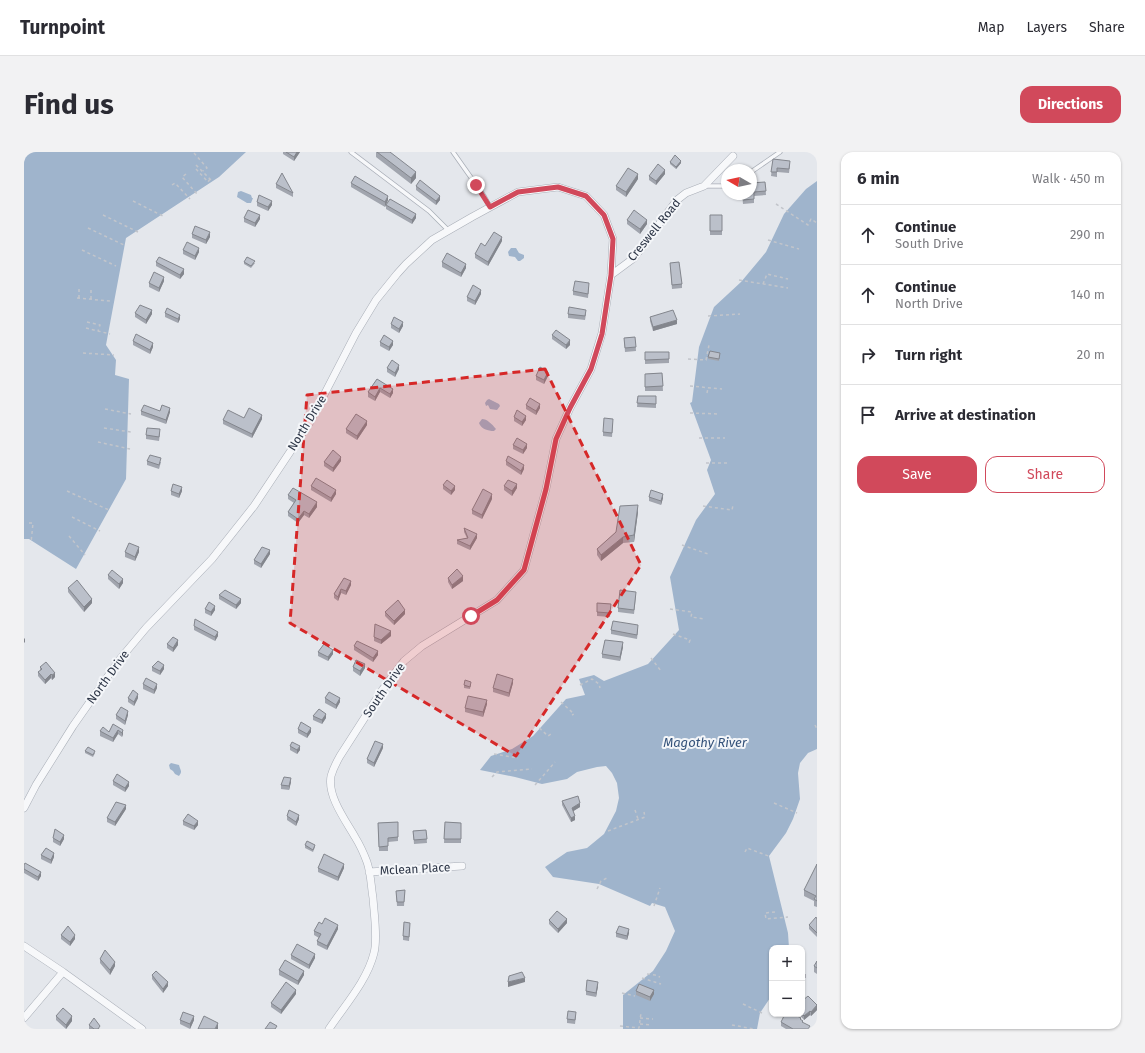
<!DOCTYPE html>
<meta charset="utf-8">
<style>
:root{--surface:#fff;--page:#f2f2f3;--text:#2b2b33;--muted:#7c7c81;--line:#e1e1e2;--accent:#d1495b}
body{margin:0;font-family:"Fira Sans",sans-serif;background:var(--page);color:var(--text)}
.controls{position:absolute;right:12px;bottom:12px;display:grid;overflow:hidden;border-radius:8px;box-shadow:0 1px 3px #0004}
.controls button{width:36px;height:36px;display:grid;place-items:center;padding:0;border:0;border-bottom:1px solid var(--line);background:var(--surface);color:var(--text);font:20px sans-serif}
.compass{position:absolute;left:697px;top:12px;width:36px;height:36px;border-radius:50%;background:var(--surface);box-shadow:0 1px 3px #0004;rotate:279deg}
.stop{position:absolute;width:12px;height:12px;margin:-9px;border:3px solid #d1495b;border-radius:50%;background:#fff}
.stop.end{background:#d1495b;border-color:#fff;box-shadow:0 1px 4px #0008}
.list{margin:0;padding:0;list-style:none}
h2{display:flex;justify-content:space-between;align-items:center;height:52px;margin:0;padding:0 16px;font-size:17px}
h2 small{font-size:13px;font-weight:400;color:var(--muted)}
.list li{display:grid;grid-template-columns:26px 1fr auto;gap:12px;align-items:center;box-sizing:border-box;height:60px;padding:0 16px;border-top:1px solid var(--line)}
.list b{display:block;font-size:15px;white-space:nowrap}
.list p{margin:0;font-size:13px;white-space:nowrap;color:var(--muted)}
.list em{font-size:13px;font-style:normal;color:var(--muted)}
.actions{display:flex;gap:8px;padding:12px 16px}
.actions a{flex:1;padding:9px 0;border:1px solid var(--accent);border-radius:12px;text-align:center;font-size:14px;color:var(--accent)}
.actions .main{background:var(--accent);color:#fff}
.icon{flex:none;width:22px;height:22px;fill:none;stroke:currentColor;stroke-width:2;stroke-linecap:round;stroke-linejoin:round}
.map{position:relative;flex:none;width:793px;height:877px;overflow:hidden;border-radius:12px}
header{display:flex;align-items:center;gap:24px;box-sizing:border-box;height:56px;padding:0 20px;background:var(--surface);border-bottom:1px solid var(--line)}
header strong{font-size:19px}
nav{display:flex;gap:22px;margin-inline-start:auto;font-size:14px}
.intro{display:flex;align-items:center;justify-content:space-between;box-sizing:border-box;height:96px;padding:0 24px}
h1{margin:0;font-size:28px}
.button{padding:10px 18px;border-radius:12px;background:var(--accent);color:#fff;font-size:14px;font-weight:700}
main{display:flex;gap:24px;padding:0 24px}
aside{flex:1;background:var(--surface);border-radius:12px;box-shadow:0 1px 3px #0004}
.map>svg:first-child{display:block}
</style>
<header>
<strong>Turnpoint</strong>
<nav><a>Map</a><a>Layers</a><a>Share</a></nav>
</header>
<div class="intro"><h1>Find us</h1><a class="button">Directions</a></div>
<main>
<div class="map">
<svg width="793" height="877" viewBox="0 0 793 877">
<rect width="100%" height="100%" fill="#e4e7ec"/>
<!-- water -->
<path fill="#9fb4cc" d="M 0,0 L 222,0 L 195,25 L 102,86 L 82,193 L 92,208 L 91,223 L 105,227 L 102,327 L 52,417 L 5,387 L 0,387 Z
M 793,29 L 793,597 L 784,601 L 776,611 L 774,621 L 776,647 L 769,667 L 762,681 L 745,704 L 764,781 L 765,796 L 748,796 L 748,843 L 736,861 L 733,877 L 599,877 L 599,843 L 629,819 L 642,799 L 651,779 L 641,755 L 628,751 L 626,754 L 575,732 L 529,725 L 521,715 L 543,700 L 563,696 L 580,682 L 592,659 L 595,646 L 593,631 L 588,621 L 582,614 L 573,615 L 553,620 L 543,627 L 518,632 L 491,625 L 456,618 L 467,604 L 488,597 L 509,584 L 542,547 L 561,543 L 555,527 L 570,523 L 580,529 L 624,512 L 655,478 L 646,425 L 672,368 L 691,342 L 683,318 L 687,308 L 666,251 L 668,250 L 675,195 L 690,155 L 717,130 L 742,100 L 760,62 L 782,37 Z
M 217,39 L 227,43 L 228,46 L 229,46 L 227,51 L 223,51 L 213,45 L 214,40 Z
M 487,96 L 492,96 L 495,101 L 500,103 L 500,106 L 496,109 L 494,109 L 491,105 L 485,104 L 484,100 Z
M 465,247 L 475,252 L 476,254 L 473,258 L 466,257 L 464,253 L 462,254 L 461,251 L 463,248 Z
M 458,267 C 463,267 468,272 472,277 L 470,279 C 464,279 457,277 455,271 Z
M 147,611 L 155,613 C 156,618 159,619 155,624 L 151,622 L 149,619 L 146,617 L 145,613 Z"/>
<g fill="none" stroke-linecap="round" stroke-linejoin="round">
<!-- service casing -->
<g stroke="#a9aeb7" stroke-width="5">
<path id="service" d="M 327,0 L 405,59 L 424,78
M 429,0 L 460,44 L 466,55
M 727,20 L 756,0
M 682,34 L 703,34"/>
</g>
<!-- minor casing -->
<g stroke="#a9aeb7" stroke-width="8">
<path id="minor" d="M 587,123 L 610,106 L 653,48 L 662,41 L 680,34 L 709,4
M 0,656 L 12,633 L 49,574 L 96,507 L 122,476 L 188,407 L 230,354 L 286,270 L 332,181 L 352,148 L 373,122 L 382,112 L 408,88 L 448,65 L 494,40 L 534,35 L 562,44 L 580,63 L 589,87 L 587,123 L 578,181 L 567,217 L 546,256 L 532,287 L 522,337 L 500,418 L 473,448 L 398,494 L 380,509 L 359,537 L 316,604 C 312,611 309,617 307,624 C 303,644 322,669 331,685 C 336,693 340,702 343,710 C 347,722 347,734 349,746 C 350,762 354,786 350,801 C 343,829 321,853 305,877
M 345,720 L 438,714
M 0,794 L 39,820 L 118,877
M 0,866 L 39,820"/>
</g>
<!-- path -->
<path stroke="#c2c5cb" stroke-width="1.5" stroke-dasharray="3 3" stroke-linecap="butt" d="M 170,1 L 183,16 L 179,19
M 172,13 L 189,30
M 172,17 L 184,30 L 186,27
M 162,22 L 158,25 L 174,43
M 148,33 L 151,31 L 166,47
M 109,49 L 141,65
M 752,52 L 784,73 L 787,67 L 793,71
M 79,63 L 114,80
M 64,76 L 102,94
M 744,88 L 775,97
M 58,98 L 92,114
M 715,128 L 764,136
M 739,132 L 743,122 L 764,127
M 53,146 L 86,149
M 55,146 L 55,135
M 67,147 L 67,137
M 684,164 L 716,162
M 63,170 L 76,173 L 74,179
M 62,176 L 86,182
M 59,201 L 90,203
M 664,207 L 682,208 L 685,193
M 666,234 L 698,237
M 683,241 L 684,236
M 81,257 L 107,262
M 666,261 L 696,262
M 80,276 L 107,280
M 675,286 L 701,286
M 74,290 L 106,297
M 682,311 L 705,311
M 43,339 L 85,358
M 679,354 L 708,358 L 709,353
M 48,365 L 76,379
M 5,371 L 9,371 L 7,391
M 45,384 L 61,403
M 658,393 L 684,402
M 646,457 L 668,460 L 667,465 L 681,467
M 649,482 L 666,488 L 665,491
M 627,506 L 637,519
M 556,533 L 568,527 L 575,532 L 576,536
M 537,550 L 550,562 L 548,563
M 511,572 L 524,584 L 527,582
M 791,573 L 793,577
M 470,602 L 494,606
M 468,625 L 473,620 L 508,617
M 511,633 L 531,610
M 750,651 L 773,661
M 611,658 L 614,667
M 584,679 L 621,665 L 620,660
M 721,700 L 723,696 L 747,705
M 573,737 L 577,729 L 583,726
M 630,754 L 636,736
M 751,760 L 741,761 L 742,767 L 764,765
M 623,822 L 631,823 L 636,825
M 618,826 L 637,832
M 746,828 L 748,829
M 598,841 L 611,844
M 719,852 L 738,861
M 616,866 L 629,867
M 616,872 L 627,873
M 708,873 L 730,877
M 596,874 L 615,876 L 617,861"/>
<!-- service -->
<use href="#service" stroke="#f7f8fa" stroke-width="3.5"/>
<!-- minor -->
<use href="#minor" stroke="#f7f8fa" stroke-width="7"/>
</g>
<!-- wall -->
<path fill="#a1a5ae" d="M 259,0 L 276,0 L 270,9 L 259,2 Z
M 352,0 L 366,0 L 392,26 L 387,32 L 352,5 Z
M 749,7 L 766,13 L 765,21 L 753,20 L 753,25 L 747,24 Z
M 646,10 L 657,11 L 652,17 L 646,12 Z
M 641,22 L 632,33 L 625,28 L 625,24 Z
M 614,27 L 602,45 L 592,38 L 592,34 Z
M 741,30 L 742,43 L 730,44 L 730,51 L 719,52 L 718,42 Z
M 327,31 L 364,48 L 361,55 L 327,35 Z
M 252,32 L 269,41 L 269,45 L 252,36 Z
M 392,34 L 416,48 L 412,53 L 392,38 Z
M 233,50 L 248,53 L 244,59 L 233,54 Z
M 362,53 L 392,66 L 388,72 L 362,57 Z
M 686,63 L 698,63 L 698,83 L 686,83 Z
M 220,66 L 236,67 L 231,75 L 220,70 Z
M 603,68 L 623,72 L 616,82 L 603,72 Z
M 168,82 L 186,85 L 182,92 L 168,86 Z
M 478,89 L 464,114 L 451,106 L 451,102 L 461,94 Z
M 159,98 L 175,100 L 171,108 L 159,102 Z
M 132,110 L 160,122 L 156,127 L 132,114 Z
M 220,110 L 231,111 L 227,116 L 220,112 Z
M 418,110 L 442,116 L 437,125 L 418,115 Z
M 646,111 L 658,132 L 658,136 L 648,137 Z
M 140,129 L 135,140 L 125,135 L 125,131 Z
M 565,135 L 564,146 L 549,143 L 549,139 Z
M 457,142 L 451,153 L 443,149 L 443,145 Z
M 111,161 L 128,162 L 122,172 L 111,165 Z
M 141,161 L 156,167 L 154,171 L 141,165 Z
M 544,162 L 562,162 L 561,168 L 544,166 Z
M 626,165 L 653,172 L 629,179 L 626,169 Z
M 367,172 L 379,174 L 375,181 L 367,176 Z
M 528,183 L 546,193 L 542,197 L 528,187 Z
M 611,185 L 612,199 L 601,200 L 600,186 Z
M 109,189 L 129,195 L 126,202 L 109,193 Z
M 356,190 L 369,193 L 365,199 L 356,194 Z
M 621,200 L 645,200 L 645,211 L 621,212 Z
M 696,203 L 695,209 L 684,207 L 684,205 Z
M 363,216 L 375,217 L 371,225 L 363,220 Z
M 638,221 L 639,239 L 621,239 L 621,222 Z
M 512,224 L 524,224 L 520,232 L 512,228 Z
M 353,227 L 369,241 L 366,246 L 356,240 L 351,249 L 344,245 L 344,240 Z
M 614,244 L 632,244 L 632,256 L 613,255 Z
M 502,253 L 516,256 L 512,263 L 502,257 Z
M 117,259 L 146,260 L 142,272 L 117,263 Z
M 490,265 L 502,268 L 498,274 L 490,269 Z
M 220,266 L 238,267 L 228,286 L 199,272 L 199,268 Z
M 589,271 L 588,285 L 579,284 L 579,280 Z
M 343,273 L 333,288 L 322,281 L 322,277 Z
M 136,281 L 135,289 L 122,287 L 122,283 Z
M 489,293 L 503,296 L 499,302 L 489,297 Z
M 123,309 L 137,310 L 135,317 L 123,313 Z
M 317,309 L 309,320 L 300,314 L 300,310 Z
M 482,309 L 500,317 L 497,323 L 482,313 Z
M 419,333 L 431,338 L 427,343 L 419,337 Z
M 287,334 L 312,342 L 307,350 L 287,338 Z
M 480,334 L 493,336 L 488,344 L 480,338 Z
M 147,339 L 158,339 L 155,346 L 147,343 Z
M 264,343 L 293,355 L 285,366 L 280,363 L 274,371 L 264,364 L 264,360 L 270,351 L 264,347 Z
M 625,345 L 639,346 L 637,353 L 625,349 Z
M 468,347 L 458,367 L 448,362 L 448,358 Z
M 614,360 L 610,390 L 599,391 L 577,409 L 573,403 L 573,397 Z
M 440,376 L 453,386 L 446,398 L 433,392 L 433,388 L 443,386 L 440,380 Z
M 101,400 L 115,400 L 111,409 L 101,405 Z
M 246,402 L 237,416 L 230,412 L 230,408 Z
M 84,423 L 99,431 L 95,437 L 84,427 Z
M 320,426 L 327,433 L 322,443 L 317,441 L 314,449 L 310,446 L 310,442 Z
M 424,426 L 439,429 L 428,437 L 424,430 Z
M 44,436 L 68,451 L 60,460 L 44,440 Z
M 195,443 L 217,451 L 212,457 L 195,447 Z
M 612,444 L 610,462 L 594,460 L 594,456 Z
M 573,451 L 587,452 L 586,465 L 573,464 Z
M 181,457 L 191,458 L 187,464 L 181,461 Z
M 361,460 L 381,462 L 370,473 L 361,464 Z
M 170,474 L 194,484 L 191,489 L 170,478 Z
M 587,478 L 614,478 L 613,487 L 587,482 Z
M 367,484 L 357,492 L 350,489 L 350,485 Z
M 143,492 L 154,493 L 149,500 L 143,496 Z
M 330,494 L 354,503 L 349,510 L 330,498 Z
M 599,495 L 596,509 L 578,506 L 578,502 Z
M 294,500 L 309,502 L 304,509 L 294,504 Z
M 16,515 L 31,525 L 28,528 L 27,526 L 21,532 L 14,524 L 14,520 L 16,519 Z
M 128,515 L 140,517 L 136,523 L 128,519 Z
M 329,515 L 341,516 L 336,524 L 329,519 Z
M 489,531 L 485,545 L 469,540 L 469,536 Z
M 119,532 L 133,536 L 130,542 L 119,537 Z
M 447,532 L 446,537 L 440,536 L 440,533 Z
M 104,546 L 114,546 L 110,554 L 104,550 Z
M 301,546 L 316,550 L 312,557 L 301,551 Z
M 463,552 L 459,565 L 441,560 L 441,556 Z
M 92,563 L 104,563 L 101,573 L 92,567 Z
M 289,564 L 302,566 L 298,572 L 289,568 Z
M 89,572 L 99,582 L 98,585 L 94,582 L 89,590 L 76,584 L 76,579 L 85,580 Z
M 274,577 L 287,580 L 283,586 L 274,581 Z
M 266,594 L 276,598 L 273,602 L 266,598 Z
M 359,596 L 350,615 L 343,611 L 343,607 Z
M 61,599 L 71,601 L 69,605 L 61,601 Z
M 89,629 L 105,634 L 101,640 L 89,633 Z
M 267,630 L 265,638 L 257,637 L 257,633 Z
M 538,649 L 556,655 L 549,659 L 551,668 L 547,670 L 538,653 Z
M 102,657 L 91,674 L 83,670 L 83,666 Z
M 263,664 L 275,667 L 272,674 L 263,668 Z
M 159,669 L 174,673 L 170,678 L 159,673 Z
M 374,670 L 374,689 L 364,690 L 364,699 L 355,699 L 354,671 Z
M 421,670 L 437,671 L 437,691 L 420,691 Z
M 402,678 L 403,691 L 390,692 L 389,679 Z
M 29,686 L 40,687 L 36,694 L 29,690 Z
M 281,693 L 291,695 L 289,700 L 281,696 Z
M 17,703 L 30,705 L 27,712 L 17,707 Z
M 793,712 L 793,755 L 790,754 L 790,749 L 780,744 L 780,738 Z
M 0,713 L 17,724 L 14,729 L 0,721 Z
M 294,716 L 320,716 L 314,729 L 294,720 Z
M 381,738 L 380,754 L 373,754 L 372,739 Z
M 793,767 L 793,785 L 785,777 L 785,773 Z
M 525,768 L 543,771 L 534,781 L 525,772 Z
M 298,772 L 314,777 L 303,798 L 293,793 L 293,789 L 295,786 L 290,783 L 290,779 Z
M 386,775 L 385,789 L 379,788 L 379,784 Z
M 592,781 L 605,781 L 603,788 L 592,785 Z
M 37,783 L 51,787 L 46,794 L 37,787 Z
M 267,803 L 291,806 L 285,817 L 267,807 Z
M 76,807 L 91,814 L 86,823 L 76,811 Z
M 793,809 L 793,826 L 793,822 L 790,820 L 790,814 Z
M 255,818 L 280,823 L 274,833 L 255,823 Z
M 128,823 L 144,834 L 139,841 L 128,827 Z
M 574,834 L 572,845 L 562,843 L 562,839 Z
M 612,839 L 630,842 L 626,849 L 612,843 Z
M 272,842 L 257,862 L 247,855 L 247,851 Z
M 784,844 L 793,858 L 787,864 L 786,863 L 780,868 L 775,862 L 778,862 Z
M 32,864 L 48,869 L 42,877 L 32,868 Z
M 552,864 L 551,872 L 543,871 L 543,867 Z
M 156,868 L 170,868 L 166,877 L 156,872 Z
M 777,868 L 779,871 L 786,877 L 762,877 L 757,874 L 757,870 Z
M 65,873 L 76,877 L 65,877 Z"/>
<!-- shaded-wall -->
<path fill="#83868d" d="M 273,0 L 276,0 L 270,9 L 270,5 Z
M 657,9 L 657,11 L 652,17 L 652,15 Z
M 641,18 L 641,22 L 632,33 L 632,29 Z
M 392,20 L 392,26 L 387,32 L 387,26 Z
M 614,22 L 614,27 L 602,45 L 602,40 Z
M 364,44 L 364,48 L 361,55 L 361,50 Z
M 416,44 L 416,48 L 412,53 L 412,49 Z
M 248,49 L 248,53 L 244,59 L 244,55 Z
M 392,62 L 392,66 L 388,72 L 388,68 Z
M 236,63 L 236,67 L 231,75 L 231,71 Z
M 623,68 L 623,72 L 616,82 L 616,77 Z
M 186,80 L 186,85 L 182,92 L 182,88 Z
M 478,85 L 478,89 L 464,114 L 464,110 Z
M 175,96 L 175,100 L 171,108 L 171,104 Z
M 442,112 L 442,116 L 437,125 L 437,121 Z
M 160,117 L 160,122 L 156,127 L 156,123 Z
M 140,125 L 140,129 L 135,140 L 135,136 Z
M 457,138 L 457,142 L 451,153 L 451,149 Z
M 128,158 L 128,162 L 122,172 L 122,168 Z
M 156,163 L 156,167 L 154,171 L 154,167 Z
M 653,168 L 653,172 L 629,179 L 629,175 Z
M 379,170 L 379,174 L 375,181 L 375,177 Z
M 546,188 L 546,193 L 542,197 L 542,193 Z
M 369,189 L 369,193 L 365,199 L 365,195 Z
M 129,191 L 129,195 L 126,202 L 126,198 Z
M 375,213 L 375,217 L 371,225 L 371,221 Z
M 524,220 L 524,224 L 520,232 L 520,228 Z
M 356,236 L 356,240 L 351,249 L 351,245 Z
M 369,237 L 369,241 L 366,246 L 366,242 Z
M 516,252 L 516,256 L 512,263 L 512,259 Z
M 146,256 L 146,260 L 142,272 L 142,268 Z
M 238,263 L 238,267 L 228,286 L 228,282 Z
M 502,264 L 502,268 L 498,274 L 498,270 Z
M 343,269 L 343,273 L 333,288 L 333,284 Z
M 503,292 L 503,296 L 499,302 L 499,298 Z
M 317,305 L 317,309 L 309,320 L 309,316 Z
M 500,313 L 500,317 L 497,323 L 497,319 Z
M 493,332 L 493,336 L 488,344 L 488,339 Z
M 431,334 L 431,338 L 427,343 L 427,339 Z
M 158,335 L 158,339 L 155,346 L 155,342 Z
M 312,338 L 312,342 L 307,350 L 307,346 Z
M 468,342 L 468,347 L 458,367 L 458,363 Z
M 639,342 L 639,346 L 637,353 L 637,349 Z
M 293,350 L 293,355 L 285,366 L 285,362 Z
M 614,353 L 614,360 L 610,390 L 610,383 Z
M 280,359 L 280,363 L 274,371 L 274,367 Z
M 453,382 L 453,386 L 446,398 L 446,394 Z
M 599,385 L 599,391 L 577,409 L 577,403 Z
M 115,395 L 115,400 L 111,409 L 111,405 Z
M 246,398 L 246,402 L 237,416 L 237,412 Z
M 439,424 L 439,429 L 428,437 L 428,433 Z
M 99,427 L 99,431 L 95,437 L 95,432 Z
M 327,429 L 327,433 L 322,443 L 322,439 Z
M 317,437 L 317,441 L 314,449 L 314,445 Z
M 68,447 L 68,451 L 60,460 L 60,455 Z
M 217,447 L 217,451 L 212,457 L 212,453 Z
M 191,454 L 191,458 L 187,464 L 187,460 Z
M 381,458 L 381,462 L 370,473 L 370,469 Z
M 367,479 L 367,484 L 357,492 L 357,488 Z
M 194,480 L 194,484 L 191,489 L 191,485 Z
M 1,486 L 1,490 L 0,491 L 0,487 Z
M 154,488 L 154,493 L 149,500 L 149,496 Z
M 599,490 L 599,495 L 596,509 L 596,505 Z
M 309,498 L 309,502 L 304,509 L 304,505 Z
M 354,499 L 354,503 L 349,510 L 349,506 Z
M 341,512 L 341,516 L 336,524 L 336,519 Z
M 140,513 L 140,517 L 136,523 L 136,519 Z
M 31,521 L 31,525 L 28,528 L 28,523 Z
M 27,522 L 27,526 L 21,532 L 21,528 Z
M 489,527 L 489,531 L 485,545 L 485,541 Z
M 133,532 L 133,536 L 130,542 L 130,538 Z
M 114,542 L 114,546 L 110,554 L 110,550 Z
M 316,546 L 316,550 L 312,557 L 312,553 Z
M 463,548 L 463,552 L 459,565 L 459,560 Z
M 104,559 L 104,563 L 101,573 L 101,569 Z
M 302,562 L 302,566 L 298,572 L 298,568 Z
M 287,576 L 287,580 L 283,586 L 283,582 Z
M 94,578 L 94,582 L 89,590 L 89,586 Z
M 99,578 L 99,582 L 98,585 L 98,581 Z
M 359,592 L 359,596 L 350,615 L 350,611 Z
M 276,594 L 276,598 L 273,602 L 273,598 Z
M 267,626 L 267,630 L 265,638 L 265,634 Z
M 105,630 L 105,634 L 101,640 L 101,636 Z
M 556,651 L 556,655 L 548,660 L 548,656 Z
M 102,653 L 102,657 L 91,674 L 91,670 Z
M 275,663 L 275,667 L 272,674 L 272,670 Z
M 551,664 L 551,668 L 547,670 L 547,666 Z
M 174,669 L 174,673 L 170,678 L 170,674 Z
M 40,683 L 40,687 L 36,694 L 36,690 Z
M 30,701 L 30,705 L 27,712 L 27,708 Z
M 320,712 L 320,716 L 314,729 L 314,725 Z
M 17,720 L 17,724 L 14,729 L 14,725 Z
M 543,767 L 543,771 L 534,781 L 534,777 Z
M 314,773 L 314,777 L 303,798 L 303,794 Z
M 605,777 L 605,781 L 603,788 L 603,784 Z
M 51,783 L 51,787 L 46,794 L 46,790 Z
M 291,802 L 291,806 L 285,817 L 285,813 Z
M 91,810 L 91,814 L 86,823 L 86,818 Z
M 280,819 L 280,823 L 274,833 L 274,829 Z
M 501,826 L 501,830 L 484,835 L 484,830 Z
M 144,830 L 144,834 L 139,841 L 139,837 Z
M 574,830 L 574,834 L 572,845 L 572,841 Z
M 272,838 L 272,842 L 257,862 L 257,858 Z
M 630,838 L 630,842 L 626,849 L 626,845 Z
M 793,853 L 793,858 L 787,864 L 787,860 Z
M 786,859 L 786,863 L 780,868 L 780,864 Z
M 48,864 L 48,869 L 42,877 L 42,873 Z
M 170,864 L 170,868 L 166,877 L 166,872 Z
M 194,871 L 194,877 L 191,877 Z"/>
<!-- building -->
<path fill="#bbc0ca" stroke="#83868d" d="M 262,0 L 273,0 L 270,5 Z
M 353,0 L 366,0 L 392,20 L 387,26 Z
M 651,3 L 657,9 L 652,15 L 646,10 Z
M 749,7 L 766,9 L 765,17 L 753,16 L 753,20 L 747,20 Z
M 634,12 L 641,18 L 632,29 L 625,24 Z
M 604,16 L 614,22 L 602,40 L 592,34 Z
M 258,21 L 269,41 L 252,32 Z
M 331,24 L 364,44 L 361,50 L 327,31 Z
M 396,28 L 416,44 L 412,49 L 392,34 Z
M 741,30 L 742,39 L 730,40 L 730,47 L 719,48 L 719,42 L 727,42 L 727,31 Z
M 235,43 L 248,49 L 244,55 L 233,50 Z
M 366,47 L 392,62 L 388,68 L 362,53 Z
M 224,58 L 236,63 L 231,71 L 220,66 Z
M 610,58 L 623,68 L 616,77 L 603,68 Z
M 686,63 L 698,63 L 698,79 L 686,79 Z
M 171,74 L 186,80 L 182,88 L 168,82 Z
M 470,80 L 478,85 L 464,110 L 451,102 L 457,91 L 461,94 Z
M 163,90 L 175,96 L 171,104 L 159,98 Z
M 423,101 L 442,112 L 437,121 L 418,110 Z
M 135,105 L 160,117 L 156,123 L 132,110 Z
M 223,105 L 231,109 L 227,114 L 220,110 Z
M 655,110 L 658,132 L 648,133 L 646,111 Z
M 130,120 L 140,125 L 135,136 L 125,131 Z
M 551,129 L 565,131 L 564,142 L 549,139 Z
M 449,133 L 457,138 L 451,149 L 443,145 Z
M 116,153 L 128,158 L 122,168 L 111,161 Z
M 545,155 L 562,158 L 561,164 L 544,162 Z
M 143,156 L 156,163 L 154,167 L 141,161 Z
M 649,158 L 653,168 L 629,175 L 626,165 Z
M 370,165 L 379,170 L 375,177 L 367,172 Z
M 532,178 L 546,188 L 542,193 L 528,183 Z
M 112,182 L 129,191 L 126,198 L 109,189 Z
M 360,183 L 369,189 L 365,195 L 356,190 Z
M 611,185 L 612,195 L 601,196 L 600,186 Z
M 686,199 L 696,201 L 695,207 L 684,205 Z
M 621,200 L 645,200 L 645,207 L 621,208 Z
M 368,208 L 375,213 L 371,221 L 363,216 Z
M 516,215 L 524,220 L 520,228 L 512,224 Z
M 638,221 L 639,234 L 621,235 L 621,222 Z
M 353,227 L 369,237 L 366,242 L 356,236 L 351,245 L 344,240 Z
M 614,244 L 632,244 L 632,252 L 613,251 Z
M 506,246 L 516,252 L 512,259 L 502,253 Z
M 120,253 L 136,259 L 138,253 L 146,256 L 142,268 L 117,259 Z
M 225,256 L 238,263 L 228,282 L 199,268 L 204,258 L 220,266 Z
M 493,258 L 502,264 L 498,270 L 490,265 Z
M 332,262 L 343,269 L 333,284 L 322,277 Z
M 580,266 L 589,267 L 588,281 L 579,280 Z
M 123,276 L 136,277 L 135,285 L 122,283 Z
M 493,286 L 503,292 L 499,298 L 489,293 Z
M 309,298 L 317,305 L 309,316 L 300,310 Z
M 126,303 L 137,306 L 135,313 L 123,309 Z
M 484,304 L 500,313 L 497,319 L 482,309 Z
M 292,326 L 312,338 L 307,346 L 287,334 Z
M 423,328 L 431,334 L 427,339 L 419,333 Z
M 484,328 L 493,332 L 488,339 L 480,334 Z
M 149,332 L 158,335 L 155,342 L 147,339 Z
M 269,336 L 293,350 L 285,362 L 280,359 L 274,367 L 264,360 L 272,348 L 264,343 Z
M 459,337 L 468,342 L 458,363 L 448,358 Z
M 627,338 L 639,342 L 637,349 L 625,345 Z
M 614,353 L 610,383 L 599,385 L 577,403 L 573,397 L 592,380 L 596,354 Z
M 440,376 L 453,382 L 446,394 L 433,388 L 444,386 Z
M 105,391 L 115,395 L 111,405 L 101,400 Z
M 238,395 L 246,398 L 237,412 L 230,408 Z
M 433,417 L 439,424 L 428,433 L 424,426 Z
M 88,418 L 99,427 L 95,432 L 84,423 Z
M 320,426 L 327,429 L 322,439 L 317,437 L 314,445 L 310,442 Z
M 53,428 L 68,447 L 60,455 L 44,436 Z
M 201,438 L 217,447 L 212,453 L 195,443 Z
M 596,438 L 612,440 L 610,458 L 594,456 Z
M 374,448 L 381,458 L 370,469 L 361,460 Z
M 185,450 L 191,454 L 187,460 L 181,457 Z
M 573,451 L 587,452 L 586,461 L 573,460 Z
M 171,467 L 194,480 L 191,485 L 170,474 Z
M 589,469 L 614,473 L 613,483 L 587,478 Z
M 351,472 L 367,479 L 357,488 L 350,485 Z
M 149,485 L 154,488 L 149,496 L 143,492 Z
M 581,488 L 599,490 L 596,505 L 578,502 Z
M 333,489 L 354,499 L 349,506 L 330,494 Z
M 300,492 L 309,498 L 304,505 L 294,500 Z
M 332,508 L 341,512 L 336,519 L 329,515 Z
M 134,509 L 140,513 L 136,519 L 128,515 Z
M 22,510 L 31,521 L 28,523 L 27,522 L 21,528 L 14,520 L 18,517 L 16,515 Z
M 473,522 L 489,527 L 485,541 L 469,536 Z
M 122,526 L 133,532 L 130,538 L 119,532 Z
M 441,528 L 447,530 L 446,535 L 440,533 Z
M 109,538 L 114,542 L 110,550 L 104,546 Z
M 305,540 L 316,546 L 312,553 L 301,546 Z
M 444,544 L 463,548 L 459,560 L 441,556 Z
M 97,555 L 104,559 L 101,569 L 92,563 Z
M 295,557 L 302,562 L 298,568 L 289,564 Z
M 277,570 L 287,576 L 283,582 L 274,577 Z
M 89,572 L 99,578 L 98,581 L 94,578 L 89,586 L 76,579 L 79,575 L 85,580 Z
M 351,589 L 359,592 L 350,611 L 343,607 Z
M 268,590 L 276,594 L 273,598 L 266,594 Z
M 64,595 L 71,599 L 69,603 L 61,599 Z
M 93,622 L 105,630 L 101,636 L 89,629 Z
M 260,625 L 267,626 L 265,634 L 257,633 Z
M 554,644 L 556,651 L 548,656 L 551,664 L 547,666 L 538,649 Z
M 92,650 L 102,653 L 91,670 L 83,666 Z
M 265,658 L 275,663 L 272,670 L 263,664 Z
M 164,662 L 174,669 L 170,674 L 159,669 Z
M 374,670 L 374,685 L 364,686 L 364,694 L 355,695 L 354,671 Z
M 421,670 L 437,671 L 437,687 L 420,687 Z
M 31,677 L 40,683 L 36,690 L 29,686 Z
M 402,678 L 403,687 L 390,688 L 389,679 Z
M 283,689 L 291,693 L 289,698 L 281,693 Z
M 22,696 L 30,701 L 27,708 L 17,703 Z
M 300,702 L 320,712 L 314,725 L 294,716 Z
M 1,711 L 17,720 L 14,725 L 0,717 L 0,713 Z
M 793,712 L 793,749 L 790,747 L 792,744 L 780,738 Z
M 381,738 L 380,750 L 373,750 L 372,739 Z
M 533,759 L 543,767 L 534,777 L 525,768 Z
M 792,765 L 793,767 L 793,781 L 785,773 Z
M 301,766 L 314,773 L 303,794 L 293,789 L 297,782 L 290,779 L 295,770 L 298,772 Z
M 380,770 L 386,771 L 385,785 L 379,784 Z
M 44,774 L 51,783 L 46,790 L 37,783 Z
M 595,774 L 605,777 L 603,784 L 592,781 Z
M 273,792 L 291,802 L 285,813 L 267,803 Z
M 81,798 L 91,810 L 86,818 L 76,807 Z
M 261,808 L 280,819 L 274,829 L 255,818 Z
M 793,809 L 793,816 L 790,814 Z
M 132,819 L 144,830 L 139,837 L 128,823 Z
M 498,820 L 501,826 L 484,830 L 485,824 Z
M 778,822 L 781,822 L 781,826 L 778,826 Z
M 563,828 L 574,830 L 572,841 L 562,839 Z
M 262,830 L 272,838 L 257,858 L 247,851 Z
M 615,832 L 630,838 L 626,845 L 612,839 Z
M 784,844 L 793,853 L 787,860 L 786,859 L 780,864 L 778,862 L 778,849 Z
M 39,856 L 48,864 L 42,873 L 32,864 Z
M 544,859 L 552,860 L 551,868 L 543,867 Z
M 159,860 L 170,864 L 166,872 L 156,868 Z
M 761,862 L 766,862 L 772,864 L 773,864 L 777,866 L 776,867 L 779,869 L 778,870 L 786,874 L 784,877 L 769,877 L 757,870 Z
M 180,864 L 194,871 L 191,877 L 174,877 Z
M 70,866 L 76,874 L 74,877 L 70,877 L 65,873 Z
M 246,870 L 253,874 L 251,877 L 241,877 Z"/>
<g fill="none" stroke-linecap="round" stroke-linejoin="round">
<!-- route -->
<path stroke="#d1495b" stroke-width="5" d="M 447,464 L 473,448 L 500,418 L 522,337 L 532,287 L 546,256 L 567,217 L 578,182 L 587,123 L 589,87 L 580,63 L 562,44 L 534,35 L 494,40 L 466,55 L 452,33"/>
</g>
<!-- marked area -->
<path fill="#d62828" fill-opacity="0.2" stroke="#d62828" stroke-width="3" stroke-dasharray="8 5" stroke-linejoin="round" d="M 521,217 L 617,413 L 492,604 L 266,471 L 283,243 Z"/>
<g text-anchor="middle" stroke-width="4" stroke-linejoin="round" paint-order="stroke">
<!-- street labels -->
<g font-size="12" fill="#2b3445" stroke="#f4f6f9">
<text transform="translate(630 78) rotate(-51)" y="4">Creswell Road</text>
<text transform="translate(283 271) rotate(-59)" y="4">North Drive</text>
<text transform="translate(84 525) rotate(-54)" y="4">North Drive</text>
<text transform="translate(360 538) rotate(-55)" y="4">South Drive</text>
<text transform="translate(391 717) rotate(-3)" y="4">Mclean Place</text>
</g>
<!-- water labels -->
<g font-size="13" font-style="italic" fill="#34527a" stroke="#f4f6f9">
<text x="681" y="595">Magothy River</text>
</g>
</g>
</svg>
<div class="controls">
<button>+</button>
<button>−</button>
</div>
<svg class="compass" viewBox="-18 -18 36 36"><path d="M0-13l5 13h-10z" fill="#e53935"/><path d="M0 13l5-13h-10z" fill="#7c7c81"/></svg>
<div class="stop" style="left:447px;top:464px"></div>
<div class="stop end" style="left:452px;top:33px"></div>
</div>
<aside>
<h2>6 min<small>Walk · 450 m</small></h2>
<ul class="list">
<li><svg class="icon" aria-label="ahead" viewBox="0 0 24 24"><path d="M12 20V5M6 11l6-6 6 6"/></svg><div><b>Continue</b><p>South Drive</p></div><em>290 m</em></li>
<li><svg class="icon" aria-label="ahead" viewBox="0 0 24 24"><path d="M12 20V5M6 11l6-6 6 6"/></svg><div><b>Continue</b><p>North Drive</p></div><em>140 m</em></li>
<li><svg class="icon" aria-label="right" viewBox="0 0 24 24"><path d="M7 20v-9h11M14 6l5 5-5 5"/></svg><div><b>Turn right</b></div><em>20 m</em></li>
<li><svg class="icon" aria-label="arrive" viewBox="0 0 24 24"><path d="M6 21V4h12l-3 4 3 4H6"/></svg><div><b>Arrive at destination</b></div></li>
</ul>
<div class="actions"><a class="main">Save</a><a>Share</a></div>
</aside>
</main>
